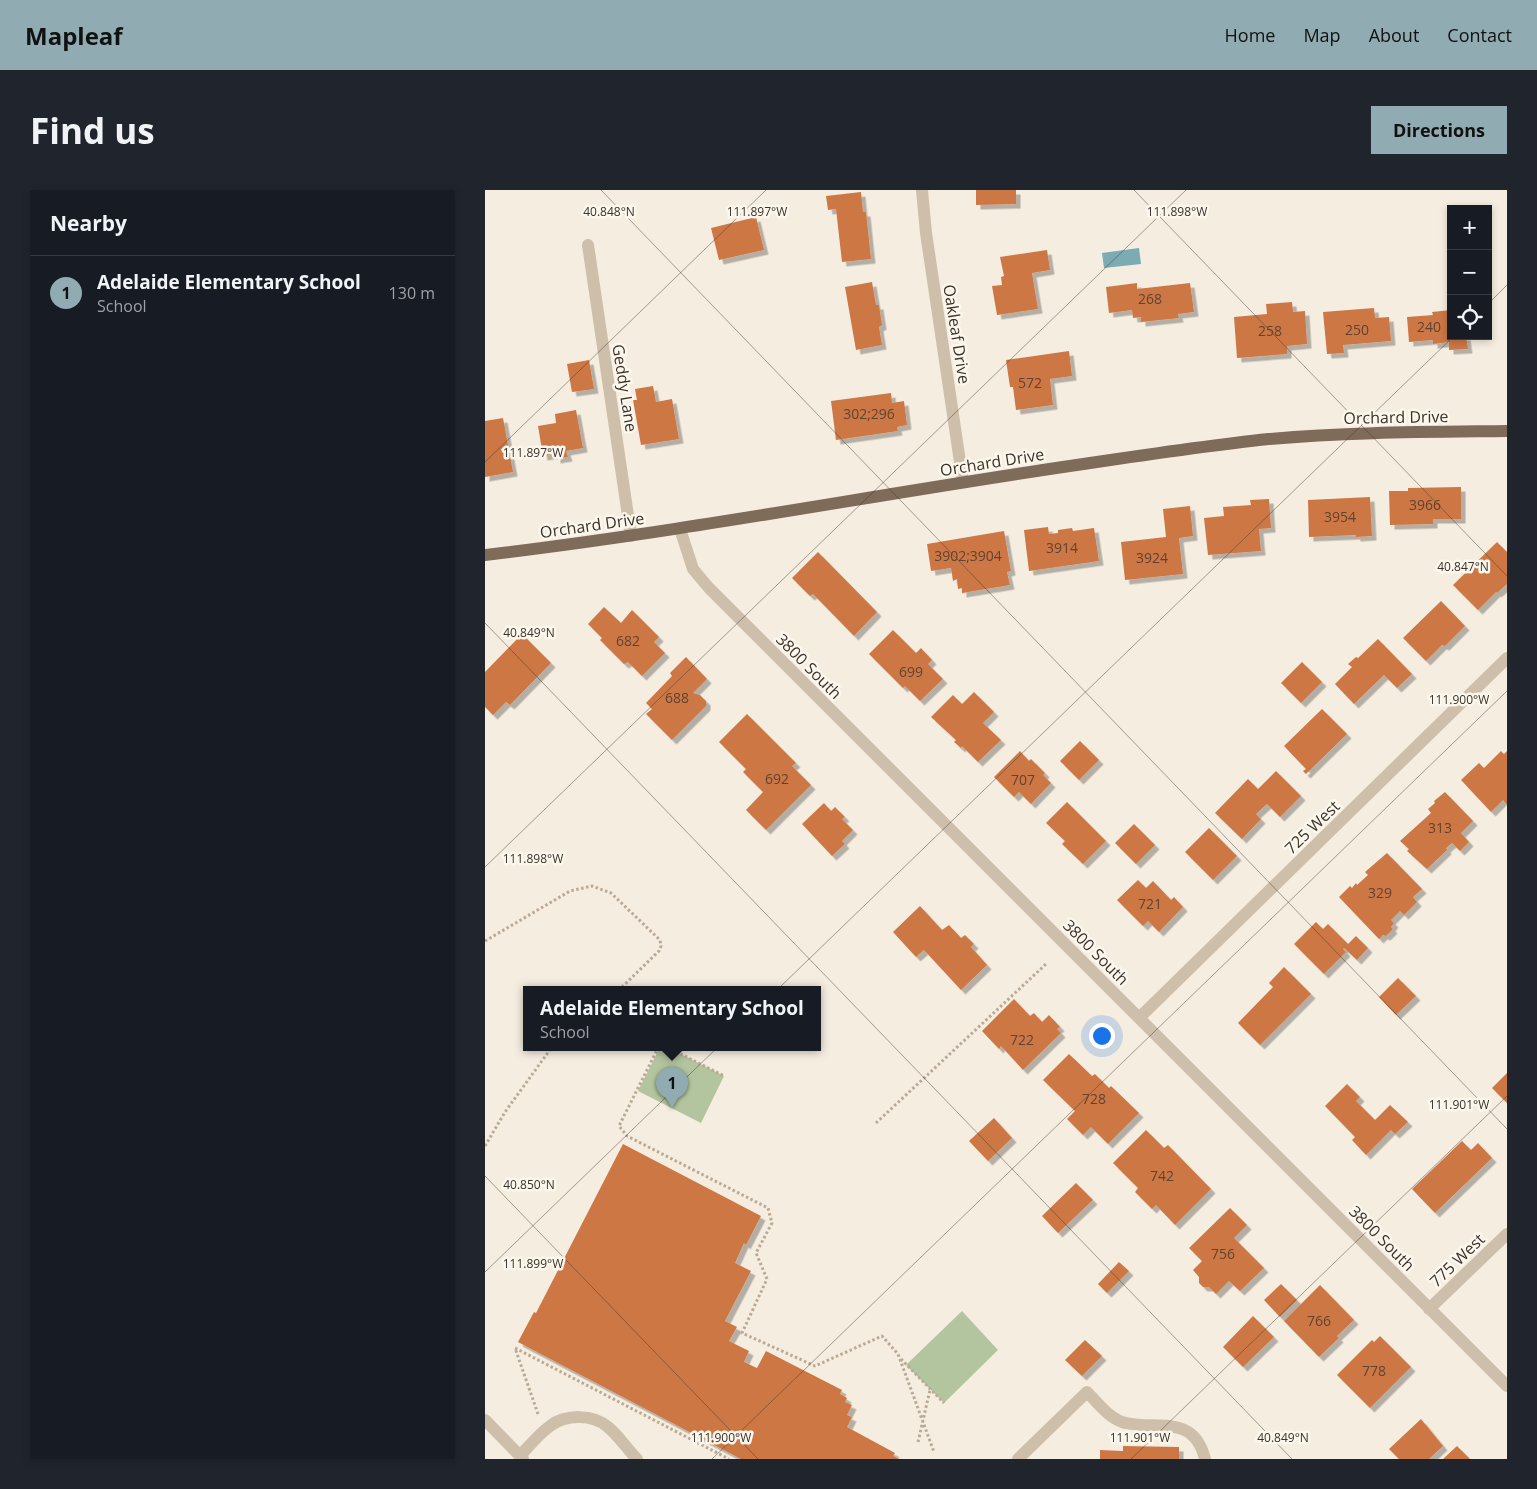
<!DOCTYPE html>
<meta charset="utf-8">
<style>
:root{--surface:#171b24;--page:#20242c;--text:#f1f3f6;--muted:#9ea1a6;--line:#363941;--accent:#91abb2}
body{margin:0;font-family:"Open Sans",sans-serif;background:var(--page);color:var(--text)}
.controls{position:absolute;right:15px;top:15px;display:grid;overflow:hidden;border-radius:0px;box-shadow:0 2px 8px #0003}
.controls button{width:45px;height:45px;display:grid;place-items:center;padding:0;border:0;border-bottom:1px solid var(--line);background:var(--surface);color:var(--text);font:25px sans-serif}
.you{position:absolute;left:616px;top:845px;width:18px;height:18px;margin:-12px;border:4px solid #fff;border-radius:50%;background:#1a73e8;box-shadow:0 0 0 8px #1a73e833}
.badge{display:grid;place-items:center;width:32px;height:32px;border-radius:50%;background:var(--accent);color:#111;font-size:16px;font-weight:700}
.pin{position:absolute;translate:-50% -41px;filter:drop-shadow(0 1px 2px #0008)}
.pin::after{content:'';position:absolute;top:26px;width:18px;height:15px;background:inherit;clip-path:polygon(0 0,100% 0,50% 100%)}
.popup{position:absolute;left:38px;top:796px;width:298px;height:65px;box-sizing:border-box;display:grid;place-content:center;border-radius:0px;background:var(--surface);filter:drop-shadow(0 1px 4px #0005);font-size:16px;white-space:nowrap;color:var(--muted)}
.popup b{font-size:19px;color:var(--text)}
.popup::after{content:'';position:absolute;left:50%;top:100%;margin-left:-10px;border:10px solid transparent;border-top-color:var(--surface)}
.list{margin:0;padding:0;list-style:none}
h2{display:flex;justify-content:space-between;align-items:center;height:65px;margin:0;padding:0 20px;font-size:21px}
h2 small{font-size:16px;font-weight:400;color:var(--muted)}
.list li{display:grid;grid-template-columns:32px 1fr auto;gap:15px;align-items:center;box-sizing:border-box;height:75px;padding:0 20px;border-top:1px solid var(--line)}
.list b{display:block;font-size:19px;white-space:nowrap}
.list p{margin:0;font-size:16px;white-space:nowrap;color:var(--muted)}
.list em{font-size:16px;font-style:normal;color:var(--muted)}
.icon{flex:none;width:28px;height:28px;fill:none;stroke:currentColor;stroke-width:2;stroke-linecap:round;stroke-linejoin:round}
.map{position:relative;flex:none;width:1022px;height:1269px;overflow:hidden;border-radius:0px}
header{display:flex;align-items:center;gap:30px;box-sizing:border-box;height:70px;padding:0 25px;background:var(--accent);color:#111}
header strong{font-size:24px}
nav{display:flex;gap:28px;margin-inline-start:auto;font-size:18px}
.intro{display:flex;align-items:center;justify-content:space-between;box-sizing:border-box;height:120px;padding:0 30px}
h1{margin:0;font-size:35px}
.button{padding:12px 22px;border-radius:0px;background:var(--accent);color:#111;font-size:18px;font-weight:700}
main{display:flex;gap:30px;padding:0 30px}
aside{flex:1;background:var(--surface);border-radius:0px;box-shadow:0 2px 8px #0003}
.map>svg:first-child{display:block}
</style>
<header>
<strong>Mapleaf</strong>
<nav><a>Home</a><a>Map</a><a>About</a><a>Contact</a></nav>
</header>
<div class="intro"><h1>Find us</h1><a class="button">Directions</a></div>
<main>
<aside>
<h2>Nearby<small></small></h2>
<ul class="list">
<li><span class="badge">1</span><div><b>Adelaide Elementary School</b><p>School</p></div><em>130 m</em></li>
</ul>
</aside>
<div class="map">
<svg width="1022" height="1269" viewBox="0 0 1022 1269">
<defs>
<filter id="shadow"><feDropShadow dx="4.5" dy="4.5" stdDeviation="0" flood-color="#0004"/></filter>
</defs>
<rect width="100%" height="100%" fill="#f5ede0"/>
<!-- green -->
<path fill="#b3c59e" d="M 175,857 L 182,857 L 239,886 L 216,933 L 153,901 Z
M 477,1121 L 513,1160 L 459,1213 L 421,1175 Z"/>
<!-- water -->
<path fill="#7cabb4" d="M 654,58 L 656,74 L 619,78 L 617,63 Z"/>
<!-- building -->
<path fill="#cd7745" filter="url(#shadow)" d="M 491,0 L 531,0 L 531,14 L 491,15 Z
M 376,2 L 378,22 L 381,22 L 386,69 L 357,72 L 351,19 L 343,20 L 341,6 Z
M 271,27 L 279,60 L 234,70 L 226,38 Z
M 562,60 L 565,80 L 547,83 L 553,119 L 512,125 L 507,96 L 517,95 L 516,87 L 519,86 L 515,67 Z
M 387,92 L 391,115 L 394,115 L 397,135 L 394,137 L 397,155 L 371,160 L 360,97 Z
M 652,93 L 652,99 L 705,93 L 709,122 L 693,124 L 694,128 L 656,132 L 656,127 L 648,128 L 647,120 L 624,123 L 621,97 Z
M 807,112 L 808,122 L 820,121 L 822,154 L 802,156 L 802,164 L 752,168 L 749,127 L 782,124 L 781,114 Z
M 889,118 L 890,128 L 904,127 L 906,151 L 858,155 L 859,163 L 842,164 L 838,122 Z
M 966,120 L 966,146 L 981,146 L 983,159 L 964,160 L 964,152 L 948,154 L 948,150 L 924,152 L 922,127 L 948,125 L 947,122 Z
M 584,161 L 587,186 L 565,189 L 568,215 L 531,220 L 528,197 L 525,197 L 521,170 Z
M 104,170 L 109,199 L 87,202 L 82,174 Z
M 168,196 L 171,212 L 187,209 L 194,249 L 156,255 L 148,210 L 152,210 L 150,199 Z
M 406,203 L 407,213 L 419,211 L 422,235 L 412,237 L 413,241 L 351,250 L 346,211 Z
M 91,220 L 98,258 L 81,261 L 83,267 L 71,269 L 71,264 L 58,266 L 53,236 L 71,233 L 70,224 Z
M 18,228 L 28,282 L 0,287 L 0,231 Z
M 976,297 L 976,329 L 948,329 L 948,334 L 905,335 L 904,301 L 923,301 L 923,298 Z
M 885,307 L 887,346 L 871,347 L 871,345 L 824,347 L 823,310 Z
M 784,309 L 786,338 L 774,339 L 776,361 L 723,365 L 719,328 L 739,326 L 738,317 L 766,315 L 765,310 Z
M 705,316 L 708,346 L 694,348 L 698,384 L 640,390 L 636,352 L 681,347 L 678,319 Z
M 563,337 L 564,344 L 573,343 L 573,340 L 587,338 L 588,341 L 609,338 L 614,371 L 544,381 L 539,340 Z
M 519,341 L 526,381 L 522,382 L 525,395 L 477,403 L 477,398 L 473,399 L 472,389 L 468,391 L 466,378 L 446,381 L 442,354 Z
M 1012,352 L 1022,362 L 1022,394 L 1012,403 L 1011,402 L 993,420 L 968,395 Z
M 333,362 L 392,422 L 369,446 L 328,404 L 325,406 L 307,388 Z
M 956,411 L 980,436 L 960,456 L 957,455 L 941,471 L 918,448 Z
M 119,417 L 136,433 L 147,420 L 174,447 L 169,452 L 180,463 L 157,486 L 143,472 L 139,474 L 115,450 L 117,448 L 103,434 Z
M 408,440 L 431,463 L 436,458 L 447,470 L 443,474 L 458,489 L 435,511 L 420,496 L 418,498 L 384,464 Z
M 37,444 L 66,473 L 25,515 L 21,512 L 8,525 L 0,517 L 0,482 Z
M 893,449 L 927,484 L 912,498 L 899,485 L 869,514 L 850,494 L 867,477 L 863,474 L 871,467 L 873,468 Z
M 201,467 L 222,489 L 208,503 L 215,505 L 221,511 L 221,516 L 187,550 L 161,524 L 167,519 L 161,513 L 187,486 L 185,483 Z
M 817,472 L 837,492 L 816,513 L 796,493 Z
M 489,502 L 509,522 L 498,533 L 516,550 L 493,572 L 477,556 L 476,558 L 469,552 L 471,550 L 446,527 L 468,505 L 477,514 Z
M 837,519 L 862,544 L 821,584 L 818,581 L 821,579 L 799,556 Z
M 262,524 L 311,573 L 307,576 L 326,595 L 281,640 L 261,620 L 278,602 L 258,582 L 261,579 L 234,552 Z
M 595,551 L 614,570 L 594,590 L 575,571 Z
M 535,561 L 544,571 L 546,569 L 560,583 L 558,585 L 566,593 L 546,614 L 534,602 L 529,607 L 509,587 Z
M 1016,561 L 1019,564 L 1022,561 L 1022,615 L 1018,610 L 1006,622 L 976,590 L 994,573 L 999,578 Z
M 791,581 L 816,606 L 795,627 L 782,614 L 771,624 L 776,629 L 757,649 L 730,623 L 763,589 L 773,599 Z
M 960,602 L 988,631 L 976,643 L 984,652 L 975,661 L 967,653 L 961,658 L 962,660 L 942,679 L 922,661 L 924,659 L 915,651 L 946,623 L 943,619 L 950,613 L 949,611 Z
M 582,612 L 621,651 L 598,674 L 577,654 L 580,651 L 561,633 Z
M 339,613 L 346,621 L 350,617 L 360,627 L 357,629 L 368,640 L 357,651 L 360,654 L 347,666 L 317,634 Z
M 649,634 L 670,655 L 651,674 L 630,653 Z
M 724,638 L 752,666 L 728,690 L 700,662 Z
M 902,663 L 937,699 L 928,707 L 932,712 L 919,725 L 915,721 L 906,730 L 909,733 L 906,737 L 908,739 L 901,746 L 898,745 L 894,749 L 854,707 L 865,696 L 867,698 L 871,693 L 872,695 L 883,685 L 880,682 Z
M 653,690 L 661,698 L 668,691 L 686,710 L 689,707 L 698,717 L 674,742 L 663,731 L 658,736 L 632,710 Z
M 435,716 L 457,740 L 464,735 L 476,748 L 480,745 L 489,754 L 486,757 L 502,775 L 476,800 L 439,760 L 431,767 L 408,742 Z
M 831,732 L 838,739 L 843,734 L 863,754 L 871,746 L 883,758 L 872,770 L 859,758 L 858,759 L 861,762 L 839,784 L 809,754 Z
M 799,777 L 826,804 L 775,855 L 753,833 L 788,797 L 784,793 Z
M 913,788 L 931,806 L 911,825 L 894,807 Z
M 529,809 L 545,826 L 549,823 L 557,832 L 564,825 L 575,837 L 572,839 L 576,843 L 538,880 L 516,856 L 514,859 L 497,841 Z
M 584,864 L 607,886 L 610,884 L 624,898 L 626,896 L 654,923 L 623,954 L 606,937 L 598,945 L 582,929 L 590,921 L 558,890 Z
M 1022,883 L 1022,913 L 1007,898 Z
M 862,894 L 875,907 L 871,911 L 890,930 L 905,915 L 923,932 L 910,944 L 906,940 L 881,965 L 867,950 L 870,947 L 840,916 Z
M 509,928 L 527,948 L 503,971 L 484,951 Z
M 661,940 L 679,958 L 683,955 L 726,999 L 690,1035 L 671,1015 L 667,1019 L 650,1002 L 653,998 L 628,973 Z
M 977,951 L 986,960 L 993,953 L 1007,968 L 950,1023 L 927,999 Z
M 138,954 L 276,1026 L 261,1055 L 259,1053 L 250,1073 L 266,1081 L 240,1131 L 252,1137 L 244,1151 L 264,1161 L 259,1172 L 272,1178 L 281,1161 L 357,1200 L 355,1204 L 362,1208 L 360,1212 L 367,1215 L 362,1225 L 367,1227 L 362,1237 L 410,1263 L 408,1266 L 414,1269 L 256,1269 L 33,1152 L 49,1122 L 51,1123 Z
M 591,993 L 608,1010 L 573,1043 L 557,1026 Z
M 745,1018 L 762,1035 L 749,1048 L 779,1078 L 755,1101 L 744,1091 L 731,1104 L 724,1097 L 718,1097 L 714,1093 L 714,1087 L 708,1080 L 717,1071 L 704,1058 Z
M 634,1072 L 644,1081 L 622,1103 L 613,1094 Z
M 796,1094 L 812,1110 L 795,1127 L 779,1110 Z
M 835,1095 L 869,1130 L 852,1146 L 854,1148 L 834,1167 L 799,1131 Z
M 768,1126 L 789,1147 L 758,1177 L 738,1157 Z
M 895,1146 L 926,1177 L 885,1218 L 852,1185 L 887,1150 L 889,1152 Z
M 600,1150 L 617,1166 L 597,1186 L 580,1170 Z
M 936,1229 L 958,1256 L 944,1269 L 914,1269 L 904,1259 Z
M 638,1256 L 694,1257 L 694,1269 L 615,1269 L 615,1260 L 638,1261 Z
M 972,1256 L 985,1269 L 958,1269 Z"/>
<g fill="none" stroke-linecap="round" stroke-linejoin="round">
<!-- path -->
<path stroke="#baa994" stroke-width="3" stroke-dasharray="2.5 2.5" stroke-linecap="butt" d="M 0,751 L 85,701 L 107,696 L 126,703 L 175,750 L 176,756 L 174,761 L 135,799
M 172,857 L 173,858 L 134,936 L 142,946 L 283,1018 L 287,1033 L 271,1063 L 282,1089 L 257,1143 L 330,1176 L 397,1146 L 413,1164 L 449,1262
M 182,857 L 239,886
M 391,933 L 561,774
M 0,956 L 20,922 L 67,857
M 416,1169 L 459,1213
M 53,1224 L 30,1158 L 244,1269
M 433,1252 L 445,1200"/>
<!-- minor -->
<path stroke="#cebfaa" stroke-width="12" d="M 437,0 L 441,43 L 478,292
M 103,55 L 146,346
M 195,339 L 208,379 L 224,398 L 1022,1196
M 654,828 L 1022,468
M 944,1119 L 1022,1044
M 0,1230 L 38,1269
M 35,1266 C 44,1256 54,1244 65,1236 C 81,1224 108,1224 123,1237 C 134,1246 142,1259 152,1269
M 533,1269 L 602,1202 C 613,1213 625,1230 641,1233 C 674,1240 709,1224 720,1269"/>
<!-- major -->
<path stroke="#7e6b5a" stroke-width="12" d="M 0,365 C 187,343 372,308 558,280 C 633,269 708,257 784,249 C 863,242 943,242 1022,241"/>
</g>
<!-- ticks -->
<path fill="none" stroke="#3b322a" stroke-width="1" stroke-opacity="0.45" d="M 116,0 L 1022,939M 649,0 L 1022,386M 1003,114 L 1022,95M 0,272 L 281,0M 0,433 L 807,1269M 0,677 L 701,0M 0,986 L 273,1269M 0,1082 L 969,146M 227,1269 L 1022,501M 646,1269 L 1022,906"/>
<g text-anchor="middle" stroke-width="5" stroke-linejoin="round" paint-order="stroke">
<!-- number labels -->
<g font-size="14" fill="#604331">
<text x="665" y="114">268</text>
<text x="944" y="142">240</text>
<text x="872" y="145">250</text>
<text x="785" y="146">258</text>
<text x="545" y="198">572</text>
<text x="384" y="229">302;296</text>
<text x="940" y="320">3966</text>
<text x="855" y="332">3954</text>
<text x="577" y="363">3914</text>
<text x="483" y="371">3902;3904</text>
<text x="667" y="373">3924</text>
<text x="143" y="456">682</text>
<text x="426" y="487">699</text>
<text x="192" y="513">688</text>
<text x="292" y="594">692</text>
<text x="538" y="595">707</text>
<text x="955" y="643">313</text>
<text x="895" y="708">329</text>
<text x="665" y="719">721</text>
<text x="537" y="855">722</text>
<text x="609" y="914">728</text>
<text x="677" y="991">742</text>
<text x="738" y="1069">756</text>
<text x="834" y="1136">766</text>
<text x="889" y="1186">778</text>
</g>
<!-- street labels -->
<g font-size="16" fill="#3b322a" stroke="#fbf7ed">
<text transform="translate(472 144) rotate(81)" y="6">Oakleaf Drive</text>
<text transform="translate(140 198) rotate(81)" y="6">Geddy Lane</text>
<text transform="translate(911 227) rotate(-1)" y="6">Orchard Drive</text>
<text transform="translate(507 272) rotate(-9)" y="6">Orchard Drive</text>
<text transform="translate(107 335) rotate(-8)" y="6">Orchard Drive</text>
<text transform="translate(324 476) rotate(45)" y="6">3800 South</text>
<text transform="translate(827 637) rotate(-44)" y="6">725 West</text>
<text transform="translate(611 762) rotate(45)" y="6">3800 South</text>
<text transform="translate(897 1048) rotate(45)" y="6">3800 South</text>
<text transform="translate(972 1070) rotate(-44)" y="6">775 West</text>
</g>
</g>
<g font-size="12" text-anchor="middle" fill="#3b322a" stroke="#fbf7ed" stroke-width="5" stroke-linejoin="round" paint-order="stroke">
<text x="272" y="26">111.897°W</text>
<text x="692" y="26">111.898°W</text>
<text x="124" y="26">40.848°N</text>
<text x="48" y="267">111.897°W</text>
<text x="978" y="381">40.847°N</text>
<text x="44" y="447">40.849°N</text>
<text x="974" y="514">111.900°W</text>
<text x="48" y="673">111.898°W</text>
<text x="974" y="919">111.901°W</text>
<text x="44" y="999">40.850°N</text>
<text x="48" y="1078">111.899°W</text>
<text x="798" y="1252">40.849°N</text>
<text x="236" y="1252">111.900°W</text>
<text x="655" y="1252">111.901°W</text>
</g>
</svg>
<div class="controls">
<button>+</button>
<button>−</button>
<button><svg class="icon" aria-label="locate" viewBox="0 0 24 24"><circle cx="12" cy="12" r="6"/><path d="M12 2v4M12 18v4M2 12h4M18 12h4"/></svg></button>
</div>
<div class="you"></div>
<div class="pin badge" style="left:187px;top:918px">1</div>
<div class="popup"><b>Adelaide Elementary School</b>School</div>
</div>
</main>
